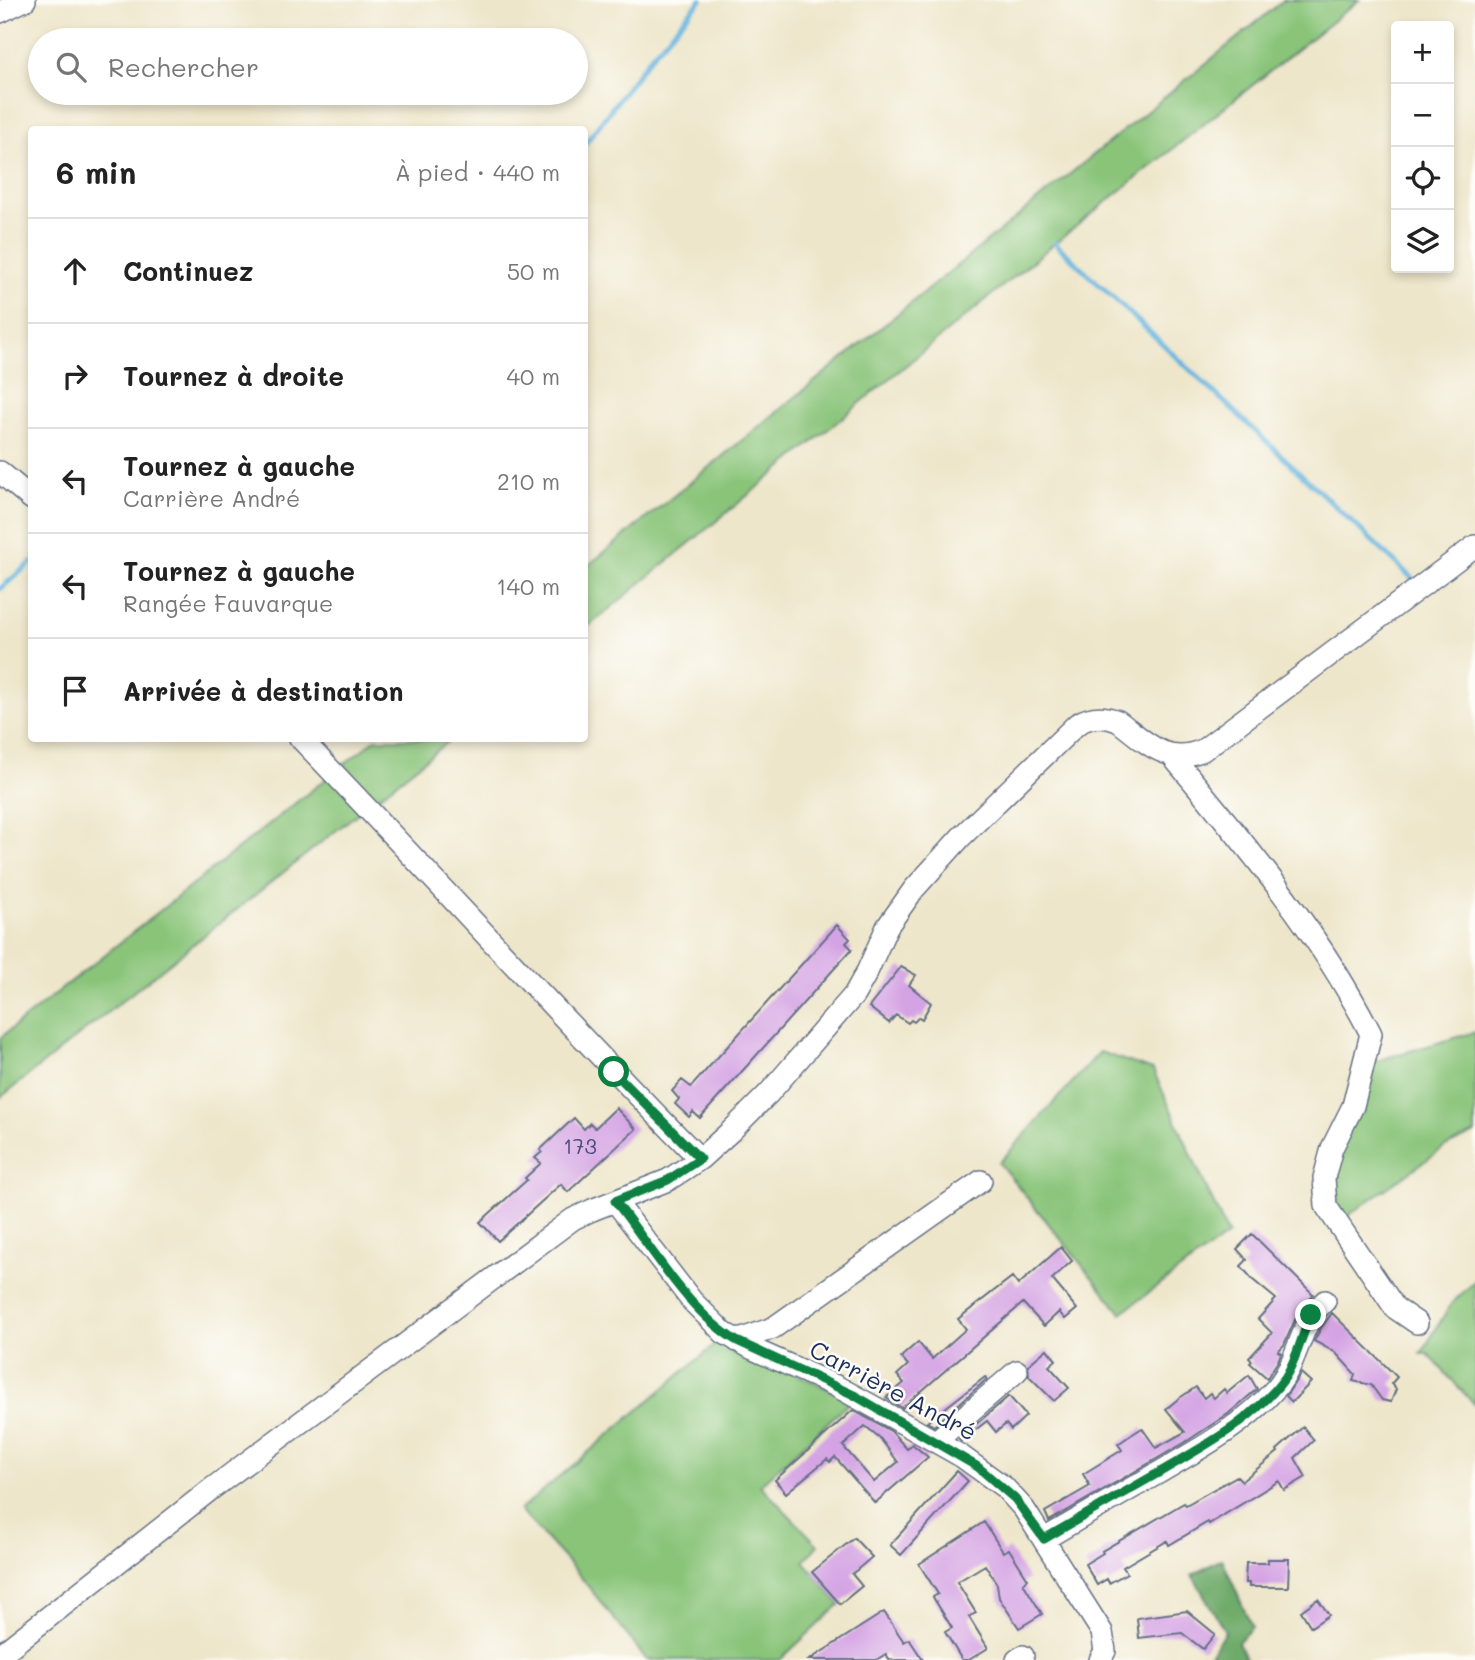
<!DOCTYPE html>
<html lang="fr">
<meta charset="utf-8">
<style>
:root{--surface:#fff;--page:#f6f6f6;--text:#222;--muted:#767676;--line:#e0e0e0}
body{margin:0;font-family:Mali,sans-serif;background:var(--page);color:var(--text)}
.controls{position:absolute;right:21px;top:21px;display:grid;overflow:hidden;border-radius:7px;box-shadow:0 4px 10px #0003}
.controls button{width:63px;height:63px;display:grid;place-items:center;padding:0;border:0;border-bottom:2px solid var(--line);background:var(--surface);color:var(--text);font:35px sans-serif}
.stop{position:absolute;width:21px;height:21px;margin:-16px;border:5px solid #0b8043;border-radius:50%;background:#fff}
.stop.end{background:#0b8043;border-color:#fff;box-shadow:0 2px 7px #0008}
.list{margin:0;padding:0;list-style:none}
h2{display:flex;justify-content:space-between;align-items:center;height:91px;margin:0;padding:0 28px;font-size:30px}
h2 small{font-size:23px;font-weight:400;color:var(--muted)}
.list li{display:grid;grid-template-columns:46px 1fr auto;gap:21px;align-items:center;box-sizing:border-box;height:105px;padding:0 28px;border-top:2px solid var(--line)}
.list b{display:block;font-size:26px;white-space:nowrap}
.list p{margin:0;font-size:23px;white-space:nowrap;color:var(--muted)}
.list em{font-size:23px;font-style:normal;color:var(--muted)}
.icon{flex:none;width:38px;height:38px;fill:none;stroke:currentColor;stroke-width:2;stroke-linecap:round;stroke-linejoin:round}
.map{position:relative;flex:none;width:1475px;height:1660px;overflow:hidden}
.search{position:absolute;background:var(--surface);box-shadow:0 4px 10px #0003;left:28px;top:28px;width:560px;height:77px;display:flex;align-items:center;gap:18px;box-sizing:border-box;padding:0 24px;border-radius:38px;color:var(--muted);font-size:26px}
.panel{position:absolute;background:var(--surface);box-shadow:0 4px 10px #0003;left:28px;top:126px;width:560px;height:616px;border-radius:7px}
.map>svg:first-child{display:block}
</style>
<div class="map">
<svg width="1475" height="1660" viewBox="0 0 1475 1660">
<rect width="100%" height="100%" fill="#fdfcf7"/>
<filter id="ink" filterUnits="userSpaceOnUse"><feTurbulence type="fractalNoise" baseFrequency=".0143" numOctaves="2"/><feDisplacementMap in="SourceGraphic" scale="14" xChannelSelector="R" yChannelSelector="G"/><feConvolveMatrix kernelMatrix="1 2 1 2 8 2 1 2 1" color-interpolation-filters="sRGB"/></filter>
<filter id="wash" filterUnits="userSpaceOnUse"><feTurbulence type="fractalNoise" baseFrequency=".00686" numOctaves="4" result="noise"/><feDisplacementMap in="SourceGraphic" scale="28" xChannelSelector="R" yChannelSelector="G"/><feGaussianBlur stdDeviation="1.57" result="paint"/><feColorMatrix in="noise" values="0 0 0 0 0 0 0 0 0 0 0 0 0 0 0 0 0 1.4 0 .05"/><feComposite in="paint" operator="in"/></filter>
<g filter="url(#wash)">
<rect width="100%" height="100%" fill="#eee6ca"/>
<!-- green -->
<path fill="#89c479" stroke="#527a6c" stroke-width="2" d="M 1284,0 L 1359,0 L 1055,243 L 585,629 L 585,568 Z
M 376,739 L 451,739 L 0,1098 L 0,1038 Z
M 1475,1032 L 1475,1133 L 1445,1147 L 1336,1224 L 1332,1148 L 1365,1064 Z
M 1100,1052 L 1153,1070 L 1228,1235 L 1121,1313 L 999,1163 Z
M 1475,1281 L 1475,1405 L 1428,1354 L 1421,1354 L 1451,1304 Z
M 722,1339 L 852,1400 L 760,1485 L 818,1545 L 804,1561 L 840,1604 L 780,1660 L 647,1660 L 575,1570 L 520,1510 Z"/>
<!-- forest -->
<path fill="#6eaa69" stroke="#446c64" stroke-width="2" d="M 1222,1559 L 1252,1627 L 1238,1642 L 1246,1660 L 1209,1660 L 1208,1658 L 1225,1631 L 1192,1575 Z"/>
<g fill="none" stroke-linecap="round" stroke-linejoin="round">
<!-- stream -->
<path stroke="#63b4de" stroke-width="5" d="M 584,145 L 652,55 L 701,0
M 1055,243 L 1415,581
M 0,589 L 32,562"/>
</g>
<g id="blocks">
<!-- building -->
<path fill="#d4a3e4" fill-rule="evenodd" d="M 837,925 L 850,939 L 846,943 L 852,949 L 700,1118 L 693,1112 L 689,1117 L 675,1104 L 679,1099 L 672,1091 L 682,1080 L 691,1087 Z
M 901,967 L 916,975 L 909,985 L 931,1003 L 922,1019 L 919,1017 L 914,1022 L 911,1020 L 908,1023 L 896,1015 L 889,1023 L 869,1007 Z
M 616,1108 L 636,1129 L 568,1192 L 561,1184 L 498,1241 L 480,1222 L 527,1180 L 525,1178 L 541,1163 L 535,1158 L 542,1152 L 540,1150 L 574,1118 L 584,1129 L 590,1123 L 595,1128 Z
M 1252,1234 L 1313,1294 L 1297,1315 L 1284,1345 L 1278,1351 L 1281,1353 L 1278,1361 L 1267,1378 L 1250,1363 L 1252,1361 L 1249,1358 L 1272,1333 L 1258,1319 L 1276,1299 L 1253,1280 L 1241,1266 L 1247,1260 L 1237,1249 Z
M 1061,1247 L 1072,1261 L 1052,1279 L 1077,1309 L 1065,1319 L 1059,1312 L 1044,1326 L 1023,1303 L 902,1408 L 886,1398 L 904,1383 L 897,1375 L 908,1365 L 901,1357 L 918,1342 L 932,1359 L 966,1329 L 958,1319 L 1012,1277 L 1018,1285 Z
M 1332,1313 L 1397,1377 L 1391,1384 L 1396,1389 L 1391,1402 L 1382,1400 L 1371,1385 L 1353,1381 L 1355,1374 L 1335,1352 L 1314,1341 L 1321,1328 Z
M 1047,1349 L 1056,1360 L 1049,1366 L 1069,1388 L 1054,1401 L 1029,1376 L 1028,1365 Z
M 1301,1373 L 1311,1382 L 1292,1402 L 1286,1396 Z
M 1249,1375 L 1257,1389 L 1228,1414 L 1184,1443 L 1049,1521 L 1045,1512 L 1090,1486 L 1083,1474 L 1122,1450 L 1118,1444 L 1128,1437 L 1142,1428 L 1156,1448 L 1185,1432 L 1166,1409 L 1178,1399 L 1196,1387 L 1204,1398 L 1210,1393 L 1214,1398 L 1224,1389 L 1227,1393 Z
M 985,1377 L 987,1379 L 934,1426 L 927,1422 Z
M 1009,1396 L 1026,1416 L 1011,1430 L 1006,1424 L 996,1432 L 987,1421 L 961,1441 L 959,1439 Z
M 853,1410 L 891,1431 L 907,1449 L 912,1444 L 928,1457 L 875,1503 L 835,1457 L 830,1462 L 827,1459 L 786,1493 L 775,1480 ZM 865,1426 L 879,1437 L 898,1462 L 874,1482 L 843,1446 Z
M 1303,1427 L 1314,1440 L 1295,1458 L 1306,1477 L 1284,1490 L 1279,1481 L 1209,1524 L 1208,1522 L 1169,1545 L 1167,1541 L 1123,1567 L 1127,1573 L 1109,1583 L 1107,1579 L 1097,1585 L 1085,1564 L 1103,1553 L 1102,1551 L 1184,1503 L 1186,1505 L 1237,1476 L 1242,1481 L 1278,1452 L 1277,1450 Z
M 957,1471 L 968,1481 L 901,1555 L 890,1545 Z
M 984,1522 L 1003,1552 L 1009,1549 L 1028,1579 L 1023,1583 L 1042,1614 L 1019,1628 L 999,1598 L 997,1584 L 985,1565 L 957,1582 L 976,1613 L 969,1617 L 988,1648 L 969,1660 L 962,1660 L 945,1632 L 952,1628 L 933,1597 L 938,1594 L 919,1564 Z
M 854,1538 L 872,1557 L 852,1574 L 862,1586 L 840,1604 L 812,1572 Z
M 1268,1559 L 1289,1559 L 1288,1587 L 1249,1587 L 1249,1583 L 1245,1583 L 1246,1563 L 1268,1563 Z
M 1318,1599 L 1329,1615 L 1311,1627 L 1301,1611 Z
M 1187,1611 L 1215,1634 L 1203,1649 L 1182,1633 L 1139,1638 L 1137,1618 Z
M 884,1612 L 904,1642 L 909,1639 L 923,1660 L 889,1660 L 886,1654 L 876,1660 L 809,1660 Z"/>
</g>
</g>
<g filter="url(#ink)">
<use href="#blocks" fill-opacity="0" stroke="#656f84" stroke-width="2"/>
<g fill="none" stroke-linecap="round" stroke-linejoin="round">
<!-- minor casing -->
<g stroke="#656f84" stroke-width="24">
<path id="minor" d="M 0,12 L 25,0
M 0,472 L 32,499
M 300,738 C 435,878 564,1022 700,1159
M 1172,756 C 1245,844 1319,931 1371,1034 L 1353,1106 L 1332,1148 L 1324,1178 L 1326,1206 L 1395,1308 L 1417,1323
M 615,1201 L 692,1301 L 724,1333 L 753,1349 L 836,1386 L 876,1408 L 961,1456 L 1004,1487 L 1024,1509 L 1102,1632 L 1105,1651 L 1100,1660
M 737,1341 L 773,1328 L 981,1181
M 935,1442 L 1017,1371
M 1044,1539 C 1082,1517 1121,1494 1160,1472 C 1201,1448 1244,1425 1276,1388 C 1299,1362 1298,1325 1325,1301
M 0,1655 L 210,1490 L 573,1219 L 592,1210 L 668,1180 L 700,1159 L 731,1131 L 769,1093 L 854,995 L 867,972 L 887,927 L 914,889 L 961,837 L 1077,724 C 1090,716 1103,715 1118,721 C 1146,742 1166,766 1203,750 L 1475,546
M 1017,1660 L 1023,1656"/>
</g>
<!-- minor -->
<use href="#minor" stroke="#fff" stroke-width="21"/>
</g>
</g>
<g fill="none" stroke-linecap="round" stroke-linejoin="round" filter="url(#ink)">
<!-- route -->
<path stroke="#0b8043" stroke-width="9" d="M 614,1072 L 700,1159 L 668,1180 L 615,1201 C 651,1246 688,1312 737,1341 L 854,1395 L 978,1467 L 1015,1499 L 1044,1539 C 1082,1517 1121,1494 1160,1472 C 1204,1446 1253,1421 1284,1379 C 1297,1360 1301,1336 1311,1315"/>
</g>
<g text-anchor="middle" stroke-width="5" stroke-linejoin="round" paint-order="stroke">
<!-- number labels -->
<g font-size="21" fill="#494c80">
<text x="580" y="1154">173</text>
</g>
<!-- street labels -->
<g font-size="24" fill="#1b2f5e" stroke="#fdfcf7">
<text transform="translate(893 1391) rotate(28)" y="8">Carrière André</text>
</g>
</g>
</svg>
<div class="controls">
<button>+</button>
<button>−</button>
<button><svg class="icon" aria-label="locate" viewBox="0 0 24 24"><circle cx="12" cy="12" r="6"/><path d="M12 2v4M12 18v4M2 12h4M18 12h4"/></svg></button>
<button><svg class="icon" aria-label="layers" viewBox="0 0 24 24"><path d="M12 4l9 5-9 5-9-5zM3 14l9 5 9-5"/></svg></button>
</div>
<div class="stop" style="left:614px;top:1072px"></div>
<div class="stop end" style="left:1311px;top:1315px"></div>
<div class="search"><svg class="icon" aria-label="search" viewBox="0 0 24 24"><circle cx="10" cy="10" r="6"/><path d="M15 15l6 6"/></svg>Rechercher</div>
<section class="panel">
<h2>6 min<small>À pied · 440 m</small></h2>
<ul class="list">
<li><svg class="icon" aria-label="ahead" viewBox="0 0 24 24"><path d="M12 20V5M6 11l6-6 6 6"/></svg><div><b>Continuez</b></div><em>50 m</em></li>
<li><svg class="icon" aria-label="right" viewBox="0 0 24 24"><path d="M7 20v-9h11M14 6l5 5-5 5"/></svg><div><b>Tournez à droite</b></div><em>40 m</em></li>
<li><svg class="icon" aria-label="left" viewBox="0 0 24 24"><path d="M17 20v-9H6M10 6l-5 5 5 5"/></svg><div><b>Tournez à gauche</b><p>Carrière André</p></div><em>210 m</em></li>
<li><svg class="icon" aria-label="left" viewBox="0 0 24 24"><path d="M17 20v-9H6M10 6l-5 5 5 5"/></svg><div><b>Tournez à gauche</b><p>Rangée Fauvarque</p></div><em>140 m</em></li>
<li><svg class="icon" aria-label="arrive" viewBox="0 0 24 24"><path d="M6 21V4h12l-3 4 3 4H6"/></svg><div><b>Arrivée à destination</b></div></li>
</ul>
</section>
</div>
